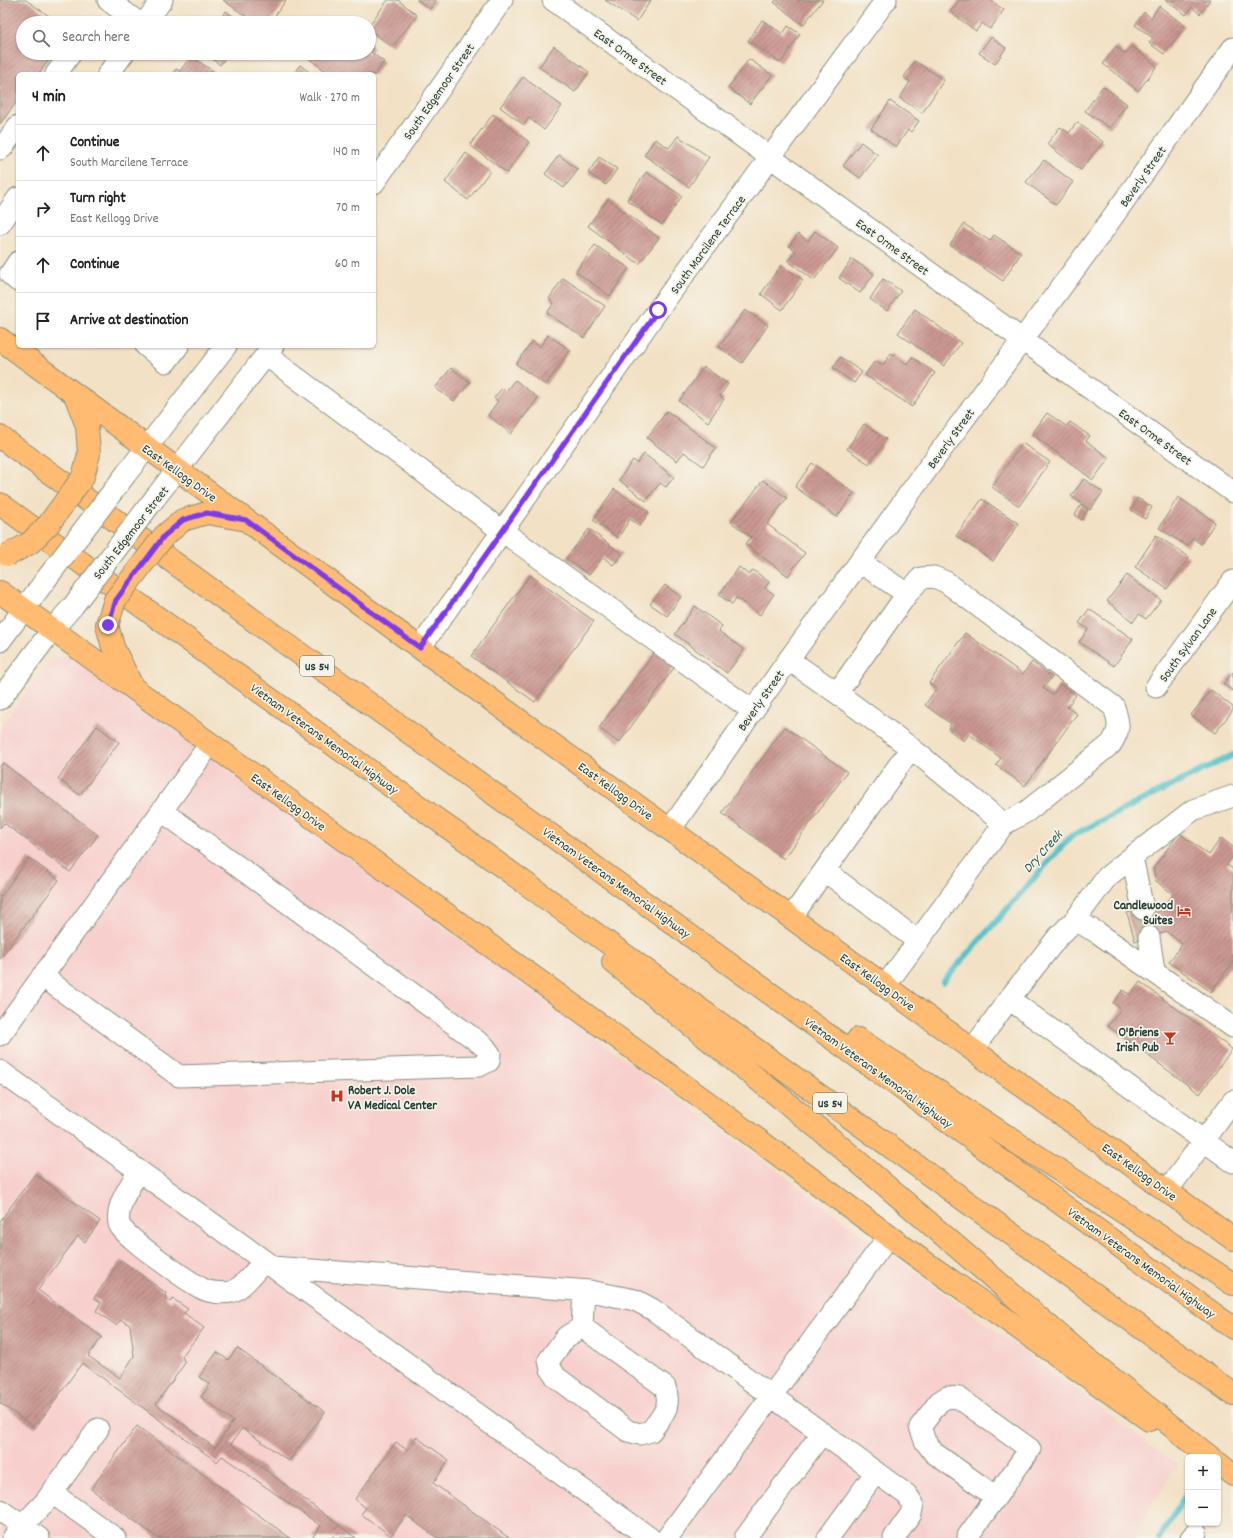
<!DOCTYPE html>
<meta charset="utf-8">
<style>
:root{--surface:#fff;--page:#f6f6f6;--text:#202124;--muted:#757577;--line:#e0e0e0}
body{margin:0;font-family:Dekko,sans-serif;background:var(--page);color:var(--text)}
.controls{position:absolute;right:12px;bottom:12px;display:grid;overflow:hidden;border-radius:6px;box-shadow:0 1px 3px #0004}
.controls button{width:36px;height:36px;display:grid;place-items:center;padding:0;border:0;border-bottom:1px solid var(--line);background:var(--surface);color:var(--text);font:20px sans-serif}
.stop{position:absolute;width:12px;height:12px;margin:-9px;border:3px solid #7c3aed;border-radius:50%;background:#fff}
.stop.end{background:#7c3aed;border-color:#fff;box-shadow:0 1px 4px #0008}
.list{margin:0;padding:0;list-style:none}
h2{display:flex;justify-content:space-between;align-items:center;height:52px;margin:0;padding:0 16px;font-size:17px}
h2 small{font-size:13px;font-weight:400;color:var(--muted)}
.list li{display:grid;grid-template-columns:26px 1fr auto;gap:12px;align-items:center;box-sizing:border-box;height:56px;padding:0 16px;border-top:1px solid var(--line)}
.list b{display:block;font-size:15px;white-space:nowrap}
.list p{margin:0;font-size:13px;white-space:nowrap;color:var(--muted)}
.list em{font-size:13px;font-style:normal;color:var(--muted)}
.icon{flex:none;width:22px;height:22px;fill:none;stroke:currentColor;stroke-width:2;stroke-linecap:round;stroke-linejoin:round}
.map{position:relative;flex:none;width:1233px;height:1538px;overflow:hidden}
.search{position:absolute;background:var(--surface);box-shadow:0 1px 3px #0004;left:16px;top:16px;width:360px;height:44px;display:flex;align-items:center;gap:10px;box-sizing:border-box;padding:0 14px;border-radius:22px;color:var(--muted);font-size:15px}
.panel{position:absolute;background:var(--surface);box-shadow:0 1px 3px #0004;left:16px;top:72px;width:360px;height:276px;border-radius:6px}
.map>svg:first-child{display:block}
</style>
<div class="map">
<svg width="1233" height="1538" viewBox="0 0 1233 1538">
<defs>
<pattern id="building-hatch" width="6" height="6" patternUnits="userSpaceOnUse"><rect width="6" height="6" fill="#ca9791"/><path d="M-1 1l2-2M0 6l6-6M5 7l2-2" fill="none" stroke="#a37c77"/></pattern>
</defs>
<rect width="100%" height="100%" fill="#f7f3e8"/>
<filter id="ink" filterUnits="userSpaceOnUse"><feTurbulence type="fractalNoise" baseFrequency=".025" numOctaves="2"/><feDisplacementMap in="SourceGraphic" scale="8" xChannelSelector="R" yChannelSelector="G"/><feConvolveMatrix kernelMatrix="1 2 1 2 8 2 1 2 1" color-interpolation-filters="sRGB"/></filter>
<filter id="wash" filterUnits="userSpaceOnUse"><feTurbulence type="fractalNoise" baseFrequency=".012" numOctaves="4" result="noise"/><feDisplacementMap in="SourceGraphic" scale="16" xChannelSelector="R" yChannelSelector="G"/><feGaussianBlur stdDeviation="0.9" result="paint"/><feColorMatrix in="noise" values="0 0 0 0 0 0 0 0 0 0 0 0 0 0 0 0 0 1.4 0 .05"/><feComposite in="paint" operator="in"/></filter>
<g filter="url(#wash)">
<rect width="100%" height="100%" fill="#f2e1c5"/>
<!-- built -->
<path fill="#f7d0ce" d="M 65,656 L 77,659 L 1177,1464 L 1133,1538 L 0,1538 L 0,727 L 53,658 Z"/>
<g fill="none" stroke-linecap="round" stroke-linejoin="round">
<!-- stream -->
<path stroke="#54c2ca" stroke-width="6" d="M 943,982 L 1071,836 L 1233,755
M 1159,1538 L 1188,1491"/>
</g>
<g id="blocks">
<!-- building -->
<path fill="url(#building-hatch)" d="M 0,0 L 26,0 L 59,23 L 23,23 L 23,53 L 54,53 L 38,74 L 18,74 L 18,100 L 0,124 Z
M 223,0 L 286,0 L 270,23 L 255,23 Z
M 388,0 L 398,0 L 417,15 L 392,47 L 369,29 L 369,25 Z
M 417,0 L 436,0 L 430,9 Z
M 605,0 L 651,0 L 637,21 Z
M 776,0 L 823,0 L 803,25 L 774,2 Z
M 959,0 L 990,0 L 1004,10 L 990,29 L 982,23 L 976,31 L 950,12 Z
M 1165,0 L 1210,0 L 1200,14 L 1192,7 L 1186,15 Z
M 1159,6 L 1185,26 L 1164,54 L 1149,43 L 1153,38 L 1135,25 L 1144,12 L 1151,18 Z
M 226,11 L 242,23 L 217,23 Z
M 762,20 L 783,34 L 788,26 L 800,34 L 781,63 L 748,41 Z
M 991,37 L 1006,48 L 995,64 L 979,53 Z
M 369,44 L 374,48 L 371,52 L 384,62 L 374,76 L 374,74 L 330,74 L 308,58 L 311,53 L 369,53 Z
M 554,46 L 589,72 L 575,92 L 539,67 Z
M 1116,46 L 1125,54 L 1132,46 L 1157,66 L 1138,91 L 1103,64 Z
M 205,53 L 229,53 L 220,65 Z
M 191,56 L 214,72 L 213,74 L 172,74 L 176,69 L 180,71 Z
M 749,59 L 772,75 L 750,104 L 728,88 Z
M 915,61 L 944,80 L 922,113 L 900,98 L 910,82 L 904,77 Z
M 300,65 L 312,74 L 293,74 Z
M 523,77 L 562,106 L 544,130 L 529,118 L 524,125 L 500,107 Z
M 1103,86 L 1127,104 L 1110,128 L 1085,111 Z
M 890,101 L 919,121 L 911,132 L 908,130 L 896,147 L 871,129 Z
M 493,114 L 529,142 L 507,173 L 470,145 Z
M 1077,122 L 1103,142 L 1081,170 L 1047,144 L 1060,127 L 1069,133 Z
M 678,136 L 709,157 L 689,187 L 644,155 L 655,139 L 669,148 Z
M 861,142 L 878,155 L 860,178 L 843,166 Z
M 466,153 L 490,171 L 468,200 L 445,182 Z
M 559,155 L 578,170 L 564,188 L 545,174 Z
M 599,157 L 617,169 L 606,185 L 588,173 Z
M 1044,160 L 1073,182 L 1056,205 L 1026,182 Z
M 646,172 L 682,196 L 662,225 L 627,200 Z
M 608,199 L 659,238 L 639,264 L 588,226 Z
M 964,224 L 990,241 L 994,235 L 1021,253 L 1003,281 L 950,245 Z
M 815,231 L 838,248 L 814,280 L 788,261 L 796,251 L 789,246 L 798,234 L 808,241 Z
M 595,245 L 629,268 L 610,296 L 576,272 Z
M 852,259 L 874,274 L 860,293 L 839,278 Z
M 781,265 L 803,280 L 782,310 L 761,294 Z
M 563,278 L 605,306 L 584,338 L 547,313 L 554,303 L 549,299 Z
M 883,279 L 901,291 L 887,311 L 870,299 Z
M 915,309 L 961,343 L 944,366 L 898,333 Z
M 745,310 L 768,325 L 742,363 L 719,347 Z
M 548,335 L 570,350 L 546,385 L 516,364 L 532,341 L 540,347 Z
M 891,353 L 907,364 L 912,357 L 935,373 L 912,407 L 865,375 L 875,361 L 883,365 Z
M 840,357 L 862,372 L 854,383 L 833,368 Z
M 704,367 L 728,384 L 720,396 L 724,399 L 708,422 L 679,401 Z
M 451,368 L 470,382 L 454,401 L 435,388 Z
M 515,380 L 538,398 L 511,434 L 488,415 L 498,401 L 494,398 L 502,388 L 506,391 Z
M 667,411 L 716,448 L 703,466 L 684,452 L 677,461 L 647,438 Z
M 1047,413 L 1066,426 L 1070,422 L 1090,436 L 1086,441 L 1109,458 L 1093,480 L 1032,434 Z
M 864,424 L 886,439 L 869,464 L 847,449 Z
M 1022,443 L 1050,462 L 1019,506 L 992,487 Z
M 644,454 L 674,477 L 666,487 L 660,483 L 646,501 L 619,480 L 633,460 L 637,463 Z
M 812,463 L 854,493 L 837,517 L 795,487 Z
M 1084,479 L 1103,492 L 1090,510 L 1071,496 Z
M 763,480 L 787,498 L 767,524 L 805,553 L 788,576 L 745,544 L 751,537 L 731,522 Z
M 614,489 L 649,512 L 640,526 L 630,519 L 618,538 L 593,520 Z
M 1178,497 L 1215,522 L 1201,544 L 1193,538 L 1187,546 L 1159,528 Z
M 1137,498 L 1152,507 L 1145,519 L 1131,510 Z
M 982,499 L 1019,524 L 993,561 L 956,536 Z
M 1081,505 L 1088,510 L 1082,520 L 1075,515 Z
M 589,529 L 622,554 L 613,565 L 603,557 L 589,575 L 566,558 Z
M 1156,535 L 1189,557 L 1167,589 L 1135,567 Z
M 739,567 L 749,575 L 753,570 L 769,582 L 765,588 L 774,594 L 760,615 L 736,598 L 732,604 L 719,595 Z
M 530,575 L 594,621 L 535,702 L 471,656 Z
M 1127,575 L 1161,600 L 1146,619 L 1139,614 L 1133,622 L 1107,601 Z
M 665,585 L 681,597 L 667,616 L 650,604 Z
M 695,606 L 722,626 L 719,631 L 744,650 L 727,673 L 675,634 Z
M 1089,609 L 1133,639 L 1114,666 L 1079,642 L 1088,629 L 1079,623 Z
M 965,633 L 1023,674 L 1032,662 L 1052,677 L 1043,688 L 1052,695 L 1060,684 L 1076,695 L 1067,707 L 1077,714 L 1025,786 L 996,765 L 1001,758 L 969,734 L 964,741 L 948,729 L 951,724 L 925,705 L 936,689 L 929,683 Z
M 656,650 L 676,665 L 619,743 L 599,728 Z
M 1233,672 L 1233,691 L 1223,684 Z
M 1211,690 L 1233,707 L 1233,710 L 1215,733 L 1191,715 Z
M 97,726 L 119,742 L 80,795 L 58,779 Z
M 785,727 L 847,772 L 784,859 L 722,813 Z
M 3,763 L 98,835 L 70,872 L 4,823 L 0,828 L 0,767 Z
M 1179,833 L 1209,855 L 1221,838 L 1233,847 L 1233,856 L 1227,865 L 1233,869 L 1233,962 L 1211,992 L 1169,962 L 1182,944 L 1167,932 L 1135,941 L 1127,913 L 1167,903 L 1173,894 L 1156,881 L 1153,869 Z
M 29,858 L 59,880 L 0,959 L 0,895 L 1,896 Z
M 1140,982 L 1232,1049 L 1200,1094 L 1108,1026 L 1121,1009 L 1113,1003 L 1123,990 L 1130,995 Z
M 35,1174 L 100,1221 L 85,1242 L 78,1236 L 38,1290 L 102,1337 L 88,1356 L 120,1378 L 134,1356 L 130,1325 L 121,1320 L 116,1325 L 96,1311 L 101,1302 L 94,1298 L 121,1260 L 166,1293 L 165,1298 L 170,1302 L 173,1299 L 188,1309 L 184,1313 L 204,1328 L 182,1356 L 185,1363 L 156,1404 L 215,1448 L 233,1421 L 201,1397 L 210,1384 L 199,1377 L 217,1352 L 228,1360 L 237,1348 L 325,1412 L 289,1461 L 242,1428 L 231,1444 L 356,1538 L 335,1538 L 333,1536 L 332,1538 L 312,1538 L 321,1526 L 222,1456 L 217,1462 L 82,1363 L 35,1428 L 0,1403 L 0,1221 Z
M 137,1426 L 290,1538 L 158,1538 L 91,1489 Z
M 416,1437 L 449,1460 L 433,1483 L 509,1538 L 437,1538 L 406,1515 L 391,1536 L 361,1514 L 366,1508 L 355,1499 L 396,1442 L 407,1450 Z"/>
</g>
</g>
<g filter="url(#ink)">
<use href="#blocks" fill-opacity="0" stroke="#888f7c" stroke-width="1"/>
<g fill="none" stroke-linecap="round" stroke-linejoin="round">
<!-- minor-tunnel -->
<path stroke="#c8c0a8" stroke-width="21" stroke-dasharray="21 10" stroke-linecap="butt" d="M 1143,909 L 1149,937"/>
<!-- minor casing -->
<g stroke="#888f7c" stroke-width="23">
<path id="minor" d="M 108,0 L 139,23
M 553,0 L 1233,492
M 145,23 L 162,0
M 56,74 L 71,53
M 108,74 L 124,53
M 0,149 L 3,147 L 18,126
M 374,183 L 502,0
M 0,224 L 18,198
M 18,262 L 10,274 L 18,281
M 146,346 L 166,362 L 178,346
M 266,355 L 502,531 L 753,711
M 126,474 L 226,346
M 155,498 L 273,346
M 860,562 L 907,594
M 0,641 L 44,582
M 420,648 L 658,310 L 886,0
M 789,660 L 837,693 L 907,594 L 921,578 L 934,577 L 946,582 L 1114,707 C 1119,723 1121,729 1111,744 L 1026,812 L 1004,824 L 885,986
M 1156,687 L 1233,581
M 0,699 L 52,630 L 73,606
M 911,748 L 1004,824
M 670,830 L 784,666 L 936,457 L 1099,236 L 1233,48
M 1132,857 L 1143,909
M 825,871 L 918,941
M 791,918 L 911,748 L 837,693
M 1075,920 L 1107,877 L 1132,857 L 1193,810 L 1233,796
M 1149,937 L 1154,971
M 42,976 L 179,1076 L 479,1066 L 489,1061 L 490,1054 L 484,1046 L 162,811
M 1009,999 L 1058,937 L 1075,920 L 1098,933 L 1233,1027
M 0,1035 L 210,744
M 973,1049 L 1009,999 L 1233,1162
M 0,1071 L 650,1538
M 139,1171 C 129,1188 116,1204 119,1224 C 121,1235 188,1281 201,1288 C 208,1292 222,1294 231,1292 C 242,1289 256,1270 264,1261
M 1167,1191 L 1233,1101
M 272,1267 L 590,1291 L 635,1300 L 652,1309 L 907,1495 L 913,1504 L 911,1514 L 894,1538
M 582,1327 L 665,1387 C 672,1408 663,1414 651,1431 L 640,1434 L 628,1431 L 556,1377 L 551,1369 L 549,1360 L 566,1337 L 582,1327 L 584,1291
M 52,1493 L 115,1538
M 0,1510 L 39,1538
M 968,1536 L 996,1497 L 934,1453 L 925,1441 L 920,1427 L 939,1402 L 947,1397 L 959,1398 L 1030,1449 L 996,1497
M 13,1538 L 22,1526 L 46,1501 L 98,1429
M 667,1538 L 889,1236
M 745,1538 L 822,1433
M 828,1538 L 876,1472
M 1191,1538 L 1196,1533"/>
</g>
<!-- major casing -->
<g stroke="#888f7c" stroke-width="24">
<path id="major" d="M 0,339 L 420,648 L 1233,1239
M 75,395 L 87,426 L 89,454
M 183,520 L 207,513 L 241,519
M 0,592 L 704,1100 L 916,1256 L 1149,1420
M 107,625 L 113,647 L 132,686"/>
</g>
<!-- highway casing -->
<g stroke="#888f7c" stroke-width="24">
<path id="highway" d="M 0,437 L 1233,1328
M 0,504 L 1233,1394
M 613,962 L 835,1142 L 1079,1352 L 1210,1457
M 858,1039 L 1233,1284
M 1218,1463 L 1233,1475"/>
</g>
<!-- minor -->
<use href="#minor" stroke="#fff" stroke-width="21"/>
<!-- major -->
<use href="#major" stroke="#ffbb71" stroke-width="22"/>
<!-- highway -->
<use href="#highway" stroke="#ffbb71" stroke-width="22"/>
<!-- minor-bridge casing -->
<g stroke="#888f7c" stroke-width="23" stroke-linecap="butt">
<path id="minor-bridge" d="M 44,582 L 126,474
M 73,606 L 155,498"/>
</g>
<!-- major-bridge casing -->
<g stroke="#888f7c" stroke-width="24" stroke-linecap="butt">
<path id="major-bridge" d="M 8,555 L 30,543 L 48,525 L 83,477 L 89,454
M 107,625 L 115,600 L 164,536 L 183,520"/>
</g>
<!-- minor-bridge -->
<use href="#minor-bridge" stroke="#fff" stroke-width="21"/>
<!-- major-bridge -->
<use href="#major-bridge" stroke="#ffbb71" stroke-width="22"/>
</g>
</g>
<g fill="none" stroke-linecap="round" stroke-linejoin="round" filter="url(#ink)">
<!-- route -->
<path stroke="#7c3aed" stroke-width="5" d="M 108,625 L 116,600 L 164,536 L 183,520 L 207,513 L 246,520 L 420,648 L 658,310"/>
</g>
<!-- icons -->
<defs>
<g id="hotel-bare" transform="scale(1.08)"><path d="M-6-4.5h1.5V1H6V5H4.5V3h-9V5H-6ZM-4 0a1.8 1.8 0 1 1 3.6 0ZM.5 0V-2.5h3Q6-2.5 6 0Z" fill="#c8321e" stroke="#f7f3e8" stroke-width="2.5" paint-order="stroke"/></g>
<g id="bar-bare" transform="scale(1.08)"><path d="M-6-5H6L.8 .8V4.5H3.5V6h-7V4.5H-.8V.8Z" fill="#c8321e" stroke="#f7f3e8" stroke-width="2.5" paint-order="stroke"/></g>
<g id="hospital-bare" transform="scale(1.08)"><path d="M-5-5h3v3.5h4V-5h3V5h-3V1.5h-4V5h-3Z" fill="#c8321e" stroke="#f7f3e8" stroke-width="2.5" paint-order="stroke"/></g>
</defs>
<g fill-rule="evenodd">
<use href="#hotel-bare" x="1184" y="911"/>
<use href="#bar-bare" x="1170" y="1038"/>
<use href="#hospital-bare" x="337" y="1096"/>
</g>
<g text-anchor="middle" stroke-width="3.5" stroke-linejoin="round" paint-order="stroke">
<!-- shield labels -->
<g fill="#f7f3e8" stroke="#60746a" stroke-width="1">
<rect x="300" y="656" width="34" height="20" rx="3"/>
<rect x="813" y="1093" width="34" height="20" rx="3"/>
</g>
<g font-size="12" font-weight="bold" fill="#1f3d34">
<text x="317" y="670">US 54</text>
<text x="830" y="1107">US 54</text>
</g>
<!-- street labels -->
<g font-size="13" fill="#1f3d34" stroke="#f7f3e8">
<text transform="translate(631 56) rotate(36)" y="5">East Orme Street</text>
<text transform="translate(438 91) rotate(-55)" y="5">South Edgemoor Street</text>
<text transform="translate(1142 176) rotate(-55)" y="5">Beverly Street</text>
<text transform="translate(707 244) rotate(-54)" y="5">South Marcilene Terrace</text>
<text transform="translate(893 246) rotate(36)" y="5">East Orme Street</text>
<text transform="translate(1156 436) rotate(36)" y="5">East Orme Street</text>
<text transform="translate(950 438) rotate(-54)" y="5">Beverly Street</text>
<text transform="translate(180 472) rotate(36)" y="5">East Kellogg Drive</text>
<text transform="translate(130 532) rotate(-52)" y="5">South Edgemoor Street</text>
<text transform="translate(1187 644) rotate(-54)" y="5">South Sylvan Lane</text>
<text transform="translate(760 700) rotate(-55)" y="5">Beverly Street</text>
<text transform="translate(325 738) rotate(36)" y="5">Vietnam Veterans Memorial Highway</text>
<text transform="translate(616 790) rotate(36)" y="5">East Kellogg Drive</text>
<text transform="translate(289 801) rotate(36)" y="5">East Kellogg Drive</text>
<text transform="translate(617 882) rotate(36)" y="5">Vietnam Veterans Memorial Highway</text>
<text transform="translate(878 981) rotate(36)" y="5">East Kellogg Drive</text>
<text transform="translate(879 1072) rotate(36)" y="5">Vietnam Veterans Memorial Highway</text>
<text transform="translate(1140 1171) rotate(36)" y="5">East Kellogg Drive</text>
<text transform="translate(1142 1262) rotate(36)" y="5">Vietnam Veterans Memorial Highway</text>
</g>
<!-- poi labels -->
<g font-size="13" font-weight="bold" fill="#1f3d34" stroke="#f7f3e8" text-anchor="end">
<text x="1173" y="909">Candlewood<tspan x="1173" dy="15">Suites</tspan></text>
<text x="1159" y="1036">O'Briens<tspan x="1159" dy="15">Irish Pub</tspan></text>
<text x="348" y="1094" text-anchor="start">Robert J. Dole<tspan x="348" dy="15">VA Medical Center</tspan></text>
</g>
<!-- water labels -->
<g font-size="14" font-style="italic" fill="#2c5e5a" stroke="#f7f3e8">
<text transform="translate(1042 851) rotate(-48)" y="5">Dry Creek</text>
</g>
</g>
</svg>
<div class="controls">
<button>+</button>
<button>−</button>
</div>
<div class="stop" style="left:658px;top:310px"></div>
<div class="stop end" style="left:108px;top:625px"></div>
<div class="search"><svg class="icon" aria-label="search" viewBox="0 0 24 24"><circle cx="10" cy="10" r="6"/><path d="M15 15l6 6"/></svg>Search here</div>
<section class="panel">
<h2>4 min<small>Walk · 270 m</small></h2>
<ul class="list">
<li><svg class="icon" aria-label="ahead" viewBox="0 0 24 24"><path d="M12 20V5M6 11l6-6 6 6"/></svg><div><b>Continue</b><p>South Marcilene Terrace</p></div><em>140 m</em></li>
<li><svg class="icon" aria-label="right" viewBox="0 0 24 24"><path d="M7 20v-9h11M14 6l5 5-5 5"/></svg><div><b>Turn right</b><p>East Kellogg Drive</p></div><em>70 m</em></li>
<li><svg class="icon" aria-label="ahead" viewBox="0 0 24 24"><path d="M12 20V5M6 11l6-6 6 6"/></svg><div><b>Continue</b></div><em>60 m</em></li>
<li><svg class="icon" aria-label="arrive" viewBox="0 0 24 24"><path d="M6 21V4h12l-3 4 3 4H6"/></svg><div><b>Arrive at destination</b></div></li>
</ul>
</section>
</div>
